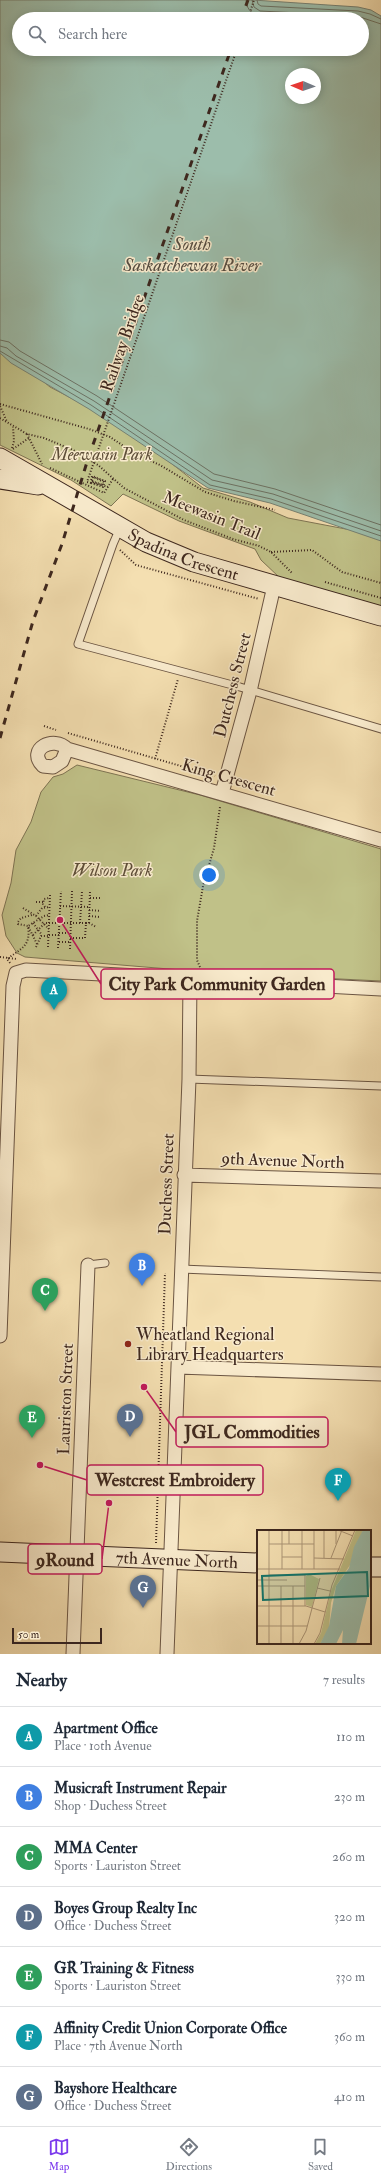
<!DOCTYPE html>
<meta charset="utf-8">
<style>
:root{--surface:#fff;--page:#f2f2f3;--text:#1f2937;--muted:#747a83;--line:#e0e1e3;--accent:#7c3aed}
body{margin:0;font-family:"IM FELL Double Pica",serif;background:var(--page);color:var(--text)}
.compass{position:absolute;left:285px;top:68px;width:36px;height:36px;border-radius:50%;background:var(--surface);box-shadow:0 2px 10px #0003;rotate:272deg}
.scale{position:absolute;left:12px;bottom:10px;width:90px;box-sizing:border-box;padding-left:4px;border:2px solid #3d271e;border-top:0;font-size:11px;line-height:14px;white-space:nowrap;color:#3d271e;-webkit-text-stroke:3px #f8eacc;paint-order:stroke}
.you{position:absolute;left:209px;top:875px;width:14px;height:14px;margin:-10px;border:3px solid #fff;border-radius:50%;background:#1a73e8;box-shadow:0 0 0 6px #1a73e833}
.badge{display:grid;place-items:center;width:26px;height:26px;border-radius:50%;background:var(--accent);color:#fff;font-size:13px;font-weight:700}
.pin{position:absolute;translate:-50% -33px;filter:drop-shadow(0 1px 2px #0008)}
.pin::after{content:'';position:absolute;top:21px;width:14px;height:12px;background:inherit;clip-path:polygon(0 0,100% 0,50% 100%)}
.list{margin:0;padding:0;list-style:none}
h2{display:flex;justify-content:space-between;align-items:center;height:52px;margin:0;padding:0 16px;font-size:17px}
h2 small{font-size:13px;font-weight:400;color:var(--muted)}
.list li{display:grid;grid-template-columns:26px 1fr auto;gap:12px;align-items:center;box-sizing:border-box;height:60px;padding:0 16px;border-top:1px solid var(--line)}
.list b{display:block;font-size:15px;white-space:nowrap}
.list p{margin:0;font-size:13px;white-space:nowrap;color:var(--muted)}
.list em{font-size:13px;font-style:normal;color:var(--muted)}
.icon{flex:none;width:22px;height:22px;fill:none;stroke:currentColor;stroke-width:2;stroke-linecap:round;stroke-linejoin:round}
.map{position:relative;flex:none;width:381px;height:1654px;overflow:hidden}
.search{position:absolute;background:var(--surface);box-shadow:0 2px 10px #0003;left:12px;right:12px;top:12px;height:44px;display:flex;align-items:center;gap:10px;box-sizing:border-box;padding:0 14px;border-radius:22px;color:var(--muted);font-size:15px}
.sheet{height:472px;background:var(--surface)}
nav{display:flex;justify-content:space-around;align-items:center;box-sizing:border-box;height:56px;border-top:1px solid var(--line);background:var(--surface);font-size:11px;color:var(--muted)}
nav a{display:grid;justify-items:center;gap:2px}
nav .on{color:var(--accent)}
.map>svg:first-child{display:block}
</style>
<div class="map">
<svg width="381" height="1654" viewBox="0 0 381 1654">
<rect width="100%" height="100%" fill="#f4dfb1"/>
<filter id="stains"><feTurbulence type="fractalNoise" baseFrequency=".005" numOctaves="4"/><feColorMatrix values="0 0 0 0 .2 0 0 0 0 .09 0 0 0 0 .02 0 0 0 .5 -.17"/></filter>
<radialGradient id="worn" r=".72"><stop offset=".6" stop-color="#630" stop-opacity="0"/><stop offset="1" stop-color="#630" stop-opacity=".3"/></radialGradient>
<!-- green -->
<path fill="#c0c188" stroke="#7e7453" d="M 0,346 L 50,387 L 90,408 L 158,453 L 203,488 L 250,502 L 288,518 L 351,530 L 381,540 L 381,606 L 280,578 L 261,560 L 255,549 L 179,521 L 123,494 L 111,506 L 71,480 L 0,445 Z
M 77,765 L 200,795 L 381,849 L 381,981 L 217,973 L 25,957 L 17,953 L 6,936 L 2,915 L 11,883 L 16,850 L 31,822 L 41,792 L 53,777 L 63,774 Z"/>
<!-- water -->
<path fill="#9cbdab" stroke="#768173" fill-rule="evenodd" d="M 0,0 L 253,0 L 358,7 L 371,10 L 381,16 L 381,541 L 270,503 L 208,488 L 89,409 L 11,363 L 0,353 ZM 19,19 L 362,19 L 362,49 L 19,49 ZM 291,74 L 315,74 L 315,98 L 291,98 Z"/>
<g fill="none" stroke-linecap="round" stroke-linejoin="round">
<!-- shore -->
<path stroke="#6c7264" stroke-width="1" d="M 246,0 C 247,23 278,18 294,19
M 252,0 L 254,7 L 260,11 L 357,16 L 381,24
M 257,0 L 258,4 L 261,6 L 358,11 L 370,14 L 381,19
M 0,340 L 9,342 L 20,351 L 97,396 L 214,474 L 275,489 L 381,525
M 0,346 L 7,348 L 16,356 L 94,401 L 212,480 L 273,494 L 381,531
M 0,351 L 91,405 L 210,485 L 271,499 L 381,536"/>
<!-- lane casing -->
<g stroke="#6b5543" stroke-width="9">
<path id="lane" d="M 120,528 L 113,544 L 78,644 L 240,687 L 381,729
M 189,1079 L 381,1086
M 88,1265 L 105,1263
M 181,1269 L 381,1277"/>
</g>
<!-- street casing -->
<g stroke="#6b5543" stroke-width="15">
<path id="street" d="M 67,749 L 62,761 L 53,767 L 43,766 C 26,749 54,735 67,749 L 381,840
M 222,793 L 250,691 L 274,586
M 184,1175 L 381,1181
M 0,1336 L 13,986 L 16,973 L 26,970 L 381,989
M 178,1367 L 381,1374
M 73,1654 L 88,1265
M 167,1654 L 189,1079 L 190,980"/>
</g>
<!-- secondary casing -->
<g stroke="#3d271e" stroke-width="21">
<g id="secondary">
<path id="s1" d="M 0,458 L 146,542 L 194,562 L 381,616"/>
<path d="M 0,479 L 38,485"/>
<path id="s2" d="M 0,1552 L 258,1563"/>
<path d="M 370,1567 L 381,1567"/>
</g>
</g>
<!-- path -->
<path stroke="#3d271e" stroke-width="2" stroke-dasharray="1 2" stroke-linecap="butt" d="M 248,19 L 254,0
M 0,404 L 89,429 L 110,437 L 137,455 L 160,465 L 205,492 L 234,501 L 275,510
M 0,406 L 7,422
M 0,418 L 27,434 L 44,438 L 73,450 L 98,465 L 124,488 L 184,520 L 233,539 L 259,546 L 271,552 L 292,573
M 27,434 L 42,464
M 12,448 L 14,441 L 13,427
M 13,449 L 29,438
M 50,468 L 104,493 L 113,479
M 91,483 L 103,487 L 105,481 L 92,476 L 91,481 L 103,485 L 104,482 L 93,477 L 92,482 L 108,487
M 120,550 L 136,565 L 259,599
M 271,552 L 312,550 L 342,572 L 381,583
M 325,582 L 381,598
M 44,726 L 56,730
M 68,733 L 215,776
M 155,759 L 178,679
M 90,898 L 102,898
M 36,902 L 43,902
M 60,906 L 89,907
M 45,907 L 43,904 L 44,899 L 49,898
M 23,908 L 36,916 L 49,929
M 89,910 L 101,911
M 36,916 L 42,908 L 49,907
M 89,916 L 100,917
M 33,923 L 42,935
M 80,923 L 82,891
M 89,923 L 96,927
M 59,933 L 70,933
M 33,935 L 45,923 L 86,923
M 49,935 L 59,935
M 70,938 L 85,938 L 86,923 L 89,923 L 90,891
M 59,942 L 69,942
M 37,944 L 28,926 L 44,916 L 49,915
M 36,947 L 41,936 L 48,936
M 48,947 L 50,895
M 58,948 L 61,891
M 70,949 L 72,891
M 0,957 L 17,959
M 10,963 L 7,959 C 22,948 31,946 28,926 L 18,924 L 18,922 L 21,918 L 32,915
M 200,967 L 197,960 L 197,921 L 203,886 L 214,848 L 220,807
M 156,1543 L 165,1273"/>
<!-- lane -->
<use href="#lane" stroke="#f8eacc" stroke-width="7"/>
<!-- street -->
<use href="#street" stroke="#f8eacc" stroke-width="13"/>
<!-- secondary -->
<use href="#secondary" stroke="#f8eacc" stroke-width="19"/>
<!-- rail -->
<path stroke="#3d271e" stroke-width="3" stroke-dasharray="7 7" stroke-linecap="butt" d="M 241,19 L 248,0
M 0,738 L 33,621 L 62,544 L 87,462 L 231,49"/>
<!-- path-bridge -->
<path stroke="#3d271e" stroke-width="2" stroke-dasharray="1 2" stroke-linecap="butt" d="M 91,483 L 87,482 L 237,49"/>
</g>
<!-- markers -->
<circle fill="#8f2418" stroke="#f8eacc" stroke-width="1.5" cx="128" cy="1344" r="4"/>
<g text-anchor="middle" stroke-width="3" stroke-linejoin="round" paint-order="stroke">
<!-- street labels -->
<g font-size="17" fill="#3d271e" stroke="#f8eacc">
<text transform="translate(122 343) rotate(-71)" y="6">Railway Bridge</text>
<text transform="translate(212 515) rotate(22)" y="6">Meewasin Trail</text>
<text dy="6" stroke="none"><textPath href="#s1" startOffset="208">Spadina Crescent</textPath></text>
<text transform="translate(232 685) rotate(-76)" y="6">Dutchess Street</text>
<text transform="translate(229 777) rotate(16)" y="6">King Crescent</text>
<text transform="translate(283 1160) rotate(2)" y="6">9th Avenue North</text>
<text transform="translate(166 1184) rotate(-88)" y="6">Duchess Street</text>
<text transform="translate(65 1399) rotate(-88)" y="6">Lauriston Street</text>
<text dy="6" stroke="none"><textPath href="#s2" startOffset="177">7th Avenue North</textPath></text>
</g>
<!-- park labels -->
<g font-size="17" font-style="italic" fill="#5e4e38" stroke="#f8eacc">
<text x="102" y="460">Meewasin Park</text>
<text x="112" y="876">Wilson Park</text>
</g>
<!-- poi labels -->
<g font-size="17" fill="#3d271e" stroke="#f8eacc" text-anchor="start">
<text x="136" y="1340">Wheatland Regional<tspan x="136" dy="20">Library Headquarters</tspan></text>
</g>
<!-- water labels -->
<g font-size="18" font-style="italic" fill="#554c41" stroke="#f8eacc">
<text x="192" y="250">South<tspan x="192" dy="21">Saskatchewan River</tspan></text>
</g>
</g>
<!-- overview -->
<g transform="translate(257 1530)">
<rect width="114" height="114" fill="#f4dfb1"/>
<path d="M 99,0 L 106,0 L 93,35 L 79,56 L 74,73 L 72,98 L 63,114 L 58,114 L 64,103 L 74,61 ZM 52,44 L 62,49 L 55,77 L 49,75 L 49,46 Z" fill="#c0c188"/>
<path d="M 106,0 L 114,0 L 114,52 L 99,114 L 85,114 L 86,100 L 79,114 L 63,114 L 72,96 L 79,56 L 92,38 L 97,17 Z" fill="#9cbdab"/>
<path fill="none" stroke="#ab9576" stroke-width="1" d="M 57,0 L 57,39M 67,0 L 67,28M 79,0 L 79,14M 81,0 L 96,6M 12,14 L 57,14M 32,14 L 32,0M 25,27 L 45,27M 57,28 L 87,29M 74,28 L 85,0M 0,39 L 83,39M 25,39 L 25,0M 45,39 L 45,0M 12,45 L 48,45 L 48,76M 0,50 L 30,50M 0,56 L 48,56M 60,58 L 73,61M 0,76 L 49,76 L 68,82M 0,96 L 50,96M 12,114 L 12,0M 24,114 L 24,56M 36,114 L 36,56M 42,114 L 49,101 L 63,48M 57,114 L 63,103 L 75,55 L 98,0"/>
<path fill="#0f766e" fill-opacity="0.15" stroke="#0f766e" stroke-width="2" d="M 110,42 L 111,66 L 6,70 L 5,46 Z"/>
<rect width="114" height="114" fill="none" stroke="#3d271e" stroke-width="2"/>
</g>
<!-- callouts -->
<path fill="none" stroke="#c2185b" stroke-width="1.5" d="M60 920L101 984M144 1387L176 1432M40 1465L87 1480M109 1503L102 1559"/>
<g fill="#c2185b" stroke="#f8eacc" stroke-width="1.5">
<circle cx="60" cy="920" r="4"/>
<circle cx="144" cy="1387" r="4"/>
<circle cx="40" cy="1465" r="4"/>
<circle cx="109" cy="1503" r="4"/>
</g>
<g fill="#f8eacc" stroke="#c2185b" stroke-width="1.5">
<rect x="101" y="969" width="233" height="30" rx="4"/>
<rect x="176" y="1417" width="152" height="30" rx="4"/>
<rect x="87" y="1465" width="176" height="30" rx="4"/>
<rect x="28" y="1544" width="74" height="30" rx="4"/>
</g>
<g font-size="18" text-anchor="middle" font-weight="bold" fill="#3d271e">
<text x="217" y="990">City Park Community Garden</text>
<text x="252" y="1438">JGL Commodities</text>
<text x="175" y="1486">Westcrest Embroidery</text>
<text x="65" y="1566">9Round</text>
</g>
<rect width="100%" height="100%" filter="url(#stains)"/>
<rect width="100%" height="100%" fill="url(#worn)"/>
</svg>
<svg class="compass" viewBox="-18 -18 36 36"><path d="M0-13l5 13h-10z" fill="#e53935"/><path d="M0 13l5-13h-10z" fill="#747a83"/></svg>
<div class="scale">50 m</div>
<div class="you"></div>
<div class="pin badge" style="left:54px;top:1010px;background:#0f9aa8">A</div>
<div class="pin badge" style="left:142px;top:1286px;background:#3f7fe0">B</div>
<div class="pin badge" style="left:45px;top:1311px;background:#2e9e5b">C</div>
<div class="pin badge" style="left:130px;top:1437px;background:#5c6f8a">D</div>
<div class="pin badge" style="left:32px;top:1438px;background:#2e9e5b">E</div>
<div class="pin badge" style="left:338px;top:1501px;background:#0f9aa8">F</div>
<div class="pin badge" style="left:143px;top:1608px;background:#5c6f8a">G</div>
<div class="search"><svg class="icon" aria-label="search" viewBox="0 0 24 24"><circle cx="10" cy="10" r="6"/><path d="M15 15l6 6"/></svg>Search here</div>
</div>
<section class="sheet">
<h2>Nearby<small>7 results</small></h2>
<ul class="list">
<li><span class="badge" style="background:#0f9aa8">A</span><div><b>Apartment Office</b><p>Place · 10th Avenue</p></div><em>110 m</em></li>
<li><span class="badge" style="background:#3f7fe0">B</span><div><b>Musicraft Instrument Repair</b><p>Shop · Duchess Street</p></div><em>230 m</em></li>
<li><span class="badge" style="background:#2e9e5b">C</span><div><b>MMA Center</b><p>Sports · Lauriston Street</p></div><em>260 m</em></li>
<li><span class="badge" style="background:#5c6f8a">D</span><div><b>Boyes Group Realty Inc</b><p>Office · Duchess Street</p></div><em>320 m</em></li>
<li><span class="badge" style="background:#2e9e5b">E</span><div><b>GR Training &amp; Fitness</b><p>Sports · Lauriston Street</p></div><em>330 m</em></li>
<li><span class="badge" style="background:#0f9aa8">F</span><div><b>Affinity Credit Union Corporate Office</b><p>Place · 7th Avenue North</p></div><em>360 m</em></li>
<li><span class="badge" style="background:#5c6f8a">G</span><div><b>Bayshore Healthcare</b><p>Office · Duchess Street</p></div><em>410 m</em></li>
</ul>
</section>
<nav>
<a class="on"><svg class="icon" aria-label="map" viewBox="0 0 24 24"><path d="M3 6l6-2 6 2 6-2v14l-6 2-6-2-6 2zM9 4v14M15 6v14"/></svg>Map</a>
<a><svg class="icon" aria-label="directions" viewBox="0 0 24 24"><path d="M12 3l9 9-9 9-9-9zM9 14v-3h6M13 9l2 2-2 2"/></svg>Directions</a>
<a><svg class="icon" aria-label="saved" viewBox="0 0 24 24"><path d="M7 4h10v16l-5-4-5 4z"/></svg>Saved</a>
</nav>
